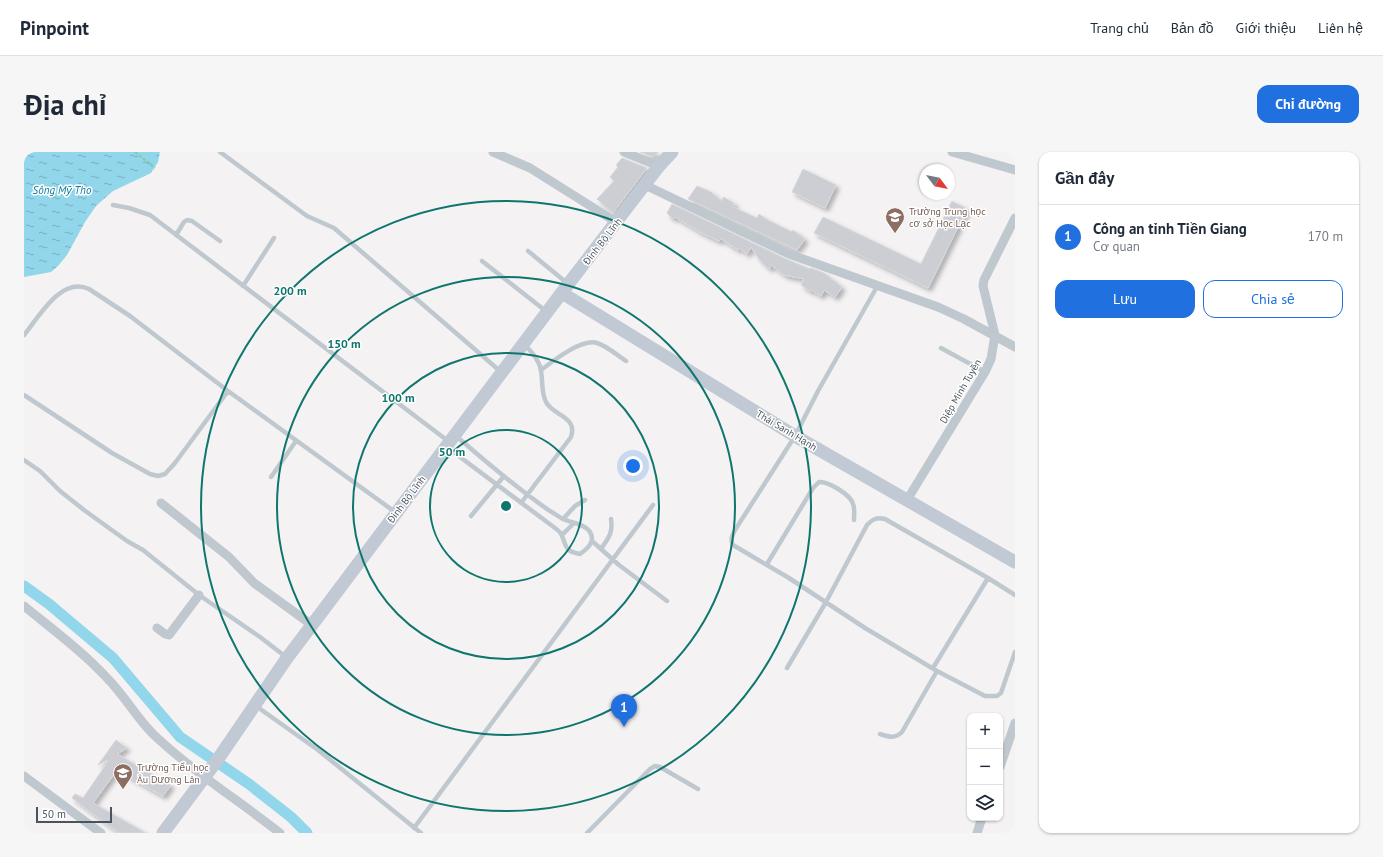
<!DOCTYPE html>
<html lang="vi">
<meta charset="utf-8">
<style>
:root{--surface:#fff;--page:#f6f6f7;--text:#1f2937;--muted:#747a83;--line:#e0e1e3;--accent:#2070df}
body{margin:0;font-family:"PT Sans",sans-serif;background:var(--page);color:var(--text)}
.controls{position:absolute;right:12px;bottom:12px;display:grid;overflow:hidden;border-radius:8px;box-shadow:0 1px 3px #0004}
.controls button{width:36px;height:36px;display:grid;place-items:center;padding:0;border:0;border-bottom:1px solid var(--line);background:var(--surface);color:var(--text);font:20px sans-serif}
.compass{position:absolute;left:895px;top:12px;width:36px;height:36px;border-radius:50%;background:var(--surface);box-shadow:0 1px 3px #0004;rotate:122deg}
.scale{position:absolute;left:12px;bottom:10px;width:76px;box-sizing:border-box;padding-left:4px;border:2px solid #4a545e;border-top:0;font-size:11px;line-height:14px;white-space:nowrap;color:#4a545e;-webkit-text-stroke:3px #fff;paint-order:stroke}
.you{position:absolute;left:609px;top:314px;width:14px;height:14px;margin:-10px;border:3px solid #fff;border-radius:50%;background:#1a73e8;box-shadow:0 0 0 6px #1a73e833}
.badge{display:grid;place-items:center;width:26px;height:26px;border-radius:50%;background:var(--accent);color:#fff;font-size:13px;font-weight:700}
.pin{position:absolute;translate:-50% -33px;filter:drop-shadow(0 1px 2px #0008)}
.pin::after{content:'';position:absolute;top:21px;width:14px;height:12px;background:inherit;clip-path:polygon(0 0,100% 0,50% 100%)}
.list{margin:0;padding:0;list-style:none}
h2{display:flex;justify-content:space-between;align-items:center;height:52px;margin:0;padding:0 16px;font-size:17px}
h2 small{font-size:13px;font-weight:400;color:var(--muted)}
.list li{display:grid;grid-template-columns:26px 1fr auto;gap:12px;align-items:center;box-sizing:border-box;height:64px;padding:0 16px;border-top:1px solid var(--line)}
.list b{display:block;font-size:15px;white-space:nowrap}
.list p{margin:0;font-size:13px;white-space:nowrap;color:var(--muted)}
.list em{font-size:13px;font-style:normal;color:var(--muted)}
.actions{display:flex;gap:8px;padding:12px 16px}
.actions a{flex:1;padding:9px 0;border:1px solid var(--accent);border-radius:12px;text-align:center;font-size:14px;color:var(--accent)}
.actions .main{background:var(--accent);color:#fff}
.icon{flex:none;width:22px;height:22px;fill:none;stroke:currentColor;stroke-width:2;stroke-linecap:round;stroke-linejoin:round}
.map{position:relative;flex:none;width:991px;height:681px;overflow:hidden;border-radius:12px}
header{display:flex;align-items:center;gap:24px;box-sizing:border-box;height:56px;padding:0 20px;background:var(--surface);border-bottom:1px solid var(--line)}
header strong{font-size:19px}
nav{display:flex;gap:22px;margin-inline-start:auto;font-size:14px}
.intro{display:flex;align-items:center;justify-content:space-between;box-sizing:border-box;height:96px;padding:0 24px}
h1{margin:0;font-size:28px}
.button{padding:10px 18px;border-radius:12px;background:var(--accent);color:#fff;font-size:14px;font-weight:700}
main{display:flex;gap:24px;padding:0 24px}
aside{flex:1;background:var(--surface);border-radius:12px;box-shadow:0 1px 3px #0004}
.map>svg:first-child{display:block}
</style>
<header>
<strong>Pinpoint</strong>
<nav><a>Trang chủ</a><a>Bản đồ</a><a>Giới thiệu</a><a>Liên hệ</a></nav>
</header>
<div class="intro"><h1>Địa chỉ</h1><a class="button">Chỉ đường</a></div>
<main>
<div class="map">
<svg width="991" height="681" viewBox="0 0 991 681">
<defs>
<pattern id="water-ripples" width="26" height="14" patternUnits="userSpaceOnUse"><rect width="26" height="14" fill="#91d6ea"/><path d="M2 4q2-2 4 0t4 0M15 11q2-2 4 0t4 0" fill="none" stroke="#78b0c1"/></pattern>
<filter id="shadow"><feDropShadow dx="3.5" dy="3.5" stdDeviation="2" flood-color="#0004"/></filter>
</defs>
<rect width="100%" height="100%" fill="#f4f2f2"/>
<!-- water -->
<path fill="url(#water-ripples)" d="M 0,0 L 136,0 L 134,10 L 127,21 L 89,39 L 72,54 L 61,70 L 43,103 L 34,114 L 27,120 L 0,125 Z"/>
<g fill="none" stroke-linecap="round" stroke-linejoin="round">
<!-- canal -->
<path stroke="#91d6ea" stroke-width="11" d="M 0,434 L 25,452 L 89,506 L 156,585 L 225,632 L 267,665 L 283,681"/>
</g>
<!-- building -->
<path fill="#ccced4" stroke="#d6d8dc" filter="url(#shadow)" d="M 616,0 L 634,0 L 629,5 Z
M 598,6 L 623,16 L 589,61 L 573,47 L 590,29 L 586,25 L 594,15 L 592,13 Z
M 779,17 L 812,33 L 801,56 L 768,40 Z
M 673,34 L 687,40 L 697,49 L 700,45 L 711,52 L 709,55 L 733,66 L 735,62 L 742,67 L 768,80 L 769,78 L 781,87 L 773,98 L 664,47 Z
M 928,49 L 943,57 L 904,136 L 790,81 L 799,65 L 897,112 Z
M 648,52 L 762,107 L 786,117 L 787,116 L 800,121 L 818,135 L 811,145 L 800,138 L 797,144 L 787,138 L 786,139 L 777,133 L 780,127 L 760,123 L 747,113 L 745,117 L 735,107 L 727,95 L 723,102 L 715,96 L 714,98 L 697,87 L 695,89 L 676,80 L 651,65 L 649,67 L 643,61 Z
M 92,588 L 103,596 L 93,602 L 147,633 L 139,644 L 93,618 L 69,651 L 122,681 L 95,681 L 48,646 L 51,642 L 59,646 L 83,611 L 83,608 L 74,613 Z"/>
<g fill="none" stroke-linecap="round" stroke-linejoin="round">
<!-- path -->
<path stroke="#7bcca6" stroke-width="2" stroke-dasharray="3 2" stroke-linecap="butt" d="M 111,0 L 131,16"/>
<!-- lane -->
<path stroke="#c0c8cf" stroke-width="4.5" d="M 196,0 L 283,64 L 310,76 L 476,219
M 89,53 L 105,56 L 126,63 L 424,289
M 152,83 L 160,70 L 163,68 L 168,69 L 196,89
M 504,99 L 543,131
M 458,109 L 523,160
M 854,133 L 794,239 L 771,284 L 711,378 C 708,384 706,387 709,393 L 765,426 L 841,476 L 913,519 L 961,544 L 973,544 L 977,541 L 991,500
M 219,134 L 250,86
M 0,183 C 15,165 37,124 65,137 L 106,164 L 204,239 L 371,360
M 917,196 L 961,220
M 517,218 C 529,209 558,186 573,191 C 583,194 593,203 602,209
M 0,243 L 88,301 L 126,322 L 134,324 L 141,322 L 151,311 L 204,239
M 424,296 L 531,376 C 534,378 537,381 538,384 C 543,396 541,399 556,402 C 563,397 572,390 566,380 C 561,372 548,371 539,367 C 535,365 530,361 526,359 C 493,337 463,310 432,284
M 0,308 L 16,319 L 36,339 L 60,358 L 103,389 L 119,398 L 175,443 L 236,485 L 262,505
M 247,325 L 272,289
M 497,351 L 547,285 C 554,264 529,264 522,250 C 517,241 519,229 517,219 C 516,209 508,200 501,193
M 447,364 L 480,324
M 539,367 L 551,354 L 561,348
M 538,383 L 550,371
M 568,389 L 595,413 L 643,449
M 577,397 C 585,385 589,381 587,367
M 743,412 L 789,336 L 795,330 C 804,329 827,343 829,352 C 831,356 830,363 830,368
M 964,426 L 991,443
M 763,516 L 802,450 L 843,373 C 849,367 852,365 861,367 L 964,426 L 909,516
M 232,554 L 294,598 L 397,681
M 856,582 C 865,585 871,587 878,580 L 913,519
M 390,676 L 629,353
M 563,681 L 626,617 L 631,614 L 636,615 L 674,637"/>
<!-- street -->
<path stroke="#c0c8cf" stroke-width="9" d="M 469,0 L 506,16 L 592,70
M 600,0 L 635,14
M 928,0 L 991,18
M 621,33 L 765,102 L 914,155 L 940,167 L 991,195
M 883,348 L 961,220 L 967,207 L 971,183 L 959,134 L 960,128 L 991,66
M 137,351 L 205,405 L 230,431 L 288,473
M 0,454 C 28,477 58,499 83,526 C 100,543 112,565 129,582 C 168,619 214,648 256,681
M 133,476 L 141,482 L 145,483 L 175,443
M 976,615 L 991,571
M 0,624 L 77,681
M 953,681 L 958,666"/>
<!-- secondary -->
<path stroke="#c0c9d4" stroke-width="13" d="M 538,141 L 771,284 L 991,410
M 139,681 L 194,607 L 263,506 L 288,473 L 539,139 L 635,14 L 648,0"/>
</g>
<!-- distance rings -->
<g fill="none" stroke="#0f766e" stroke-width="2">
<circle cx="482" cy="354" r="76"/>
<circle cx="482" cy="354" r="153"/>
<circle cx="482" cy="354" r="229"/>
<circle cx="482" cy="354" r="305"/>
</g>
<!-- icons -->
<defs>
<g id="school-pin" transform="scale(1)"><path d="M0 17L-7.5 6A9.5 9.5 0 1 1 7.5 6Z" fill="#8d6e63" stroke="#fff"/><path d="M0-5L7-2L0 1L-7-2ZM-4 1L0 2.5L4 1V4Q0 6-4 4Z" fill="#fff"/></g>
</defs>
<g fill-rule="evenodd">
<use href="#school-pin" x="871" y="65"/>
<use href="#school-pin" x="99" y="621"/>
</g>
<g text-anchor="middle" stroke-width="3" stroke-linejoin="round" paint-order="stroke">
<!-- education labels -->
<g font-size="10" fill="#785e54" stroke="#fff" text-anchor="start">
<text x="885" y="63">Trường Trung học<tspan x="885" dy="12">cơ sở Học Lạc</tspan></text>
<text x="113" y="619">Trường Tiểu học<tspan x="113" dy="12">Âu Dương Lân</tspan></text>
</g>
<!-- street labels -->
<g font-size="10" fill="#4a545e" stroke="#fff">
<text transform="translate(578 89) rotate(-52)" y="4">Đinh Bộ Lĩnh</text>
<text transform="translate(936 239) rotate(-60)" y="4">Diệp Minh Tuyền</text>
<text transform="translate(763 278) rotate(31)" y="4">Thái Sanh Hạnh</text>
<text transform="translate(382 347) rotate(-53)" y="4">Đinh Bộ Lĩnh</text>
</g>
<!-- water labels -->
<g font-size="11" font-style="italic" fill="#117b9b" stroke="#fff">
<text x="38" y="42">Sông Mỹ Tho</text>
</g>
</g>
<circle cx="482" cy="354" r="6" fill="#0f766e" stroke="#fff" stroke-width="2"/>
<g font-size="12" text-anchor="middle" font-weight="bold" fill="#0f766e" stroke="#fff" stroke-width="3" stroke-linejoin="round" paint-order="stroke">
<text x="266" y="143">200 m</text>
<text x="320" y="196">150 m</text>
<text x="374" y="250">100 m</text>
<text x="428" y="304">50 m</text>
</g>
</svg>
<div class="controls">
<button>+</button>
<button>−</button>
<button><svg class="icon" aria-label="layers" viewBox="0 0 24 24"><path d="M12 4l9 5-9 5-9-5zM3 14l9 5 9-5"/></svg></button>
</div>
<svg class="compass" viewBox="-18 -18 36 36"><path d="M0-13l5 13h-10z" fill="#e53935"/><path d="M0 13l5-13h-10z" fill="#747a83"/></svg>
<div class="scale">50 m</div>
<div class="you"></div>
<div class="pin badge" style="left:600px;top:575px">1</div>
</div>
<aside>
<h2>Gần đây<small></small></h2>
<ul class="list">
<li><span class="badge">1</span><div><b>Công an tỉnh Tiền Giang</b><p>Cơ quan</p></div><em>170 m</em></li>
</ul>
<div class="actions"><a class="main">Lưu</a><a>Chia sẻ</a></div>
</aside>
</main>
